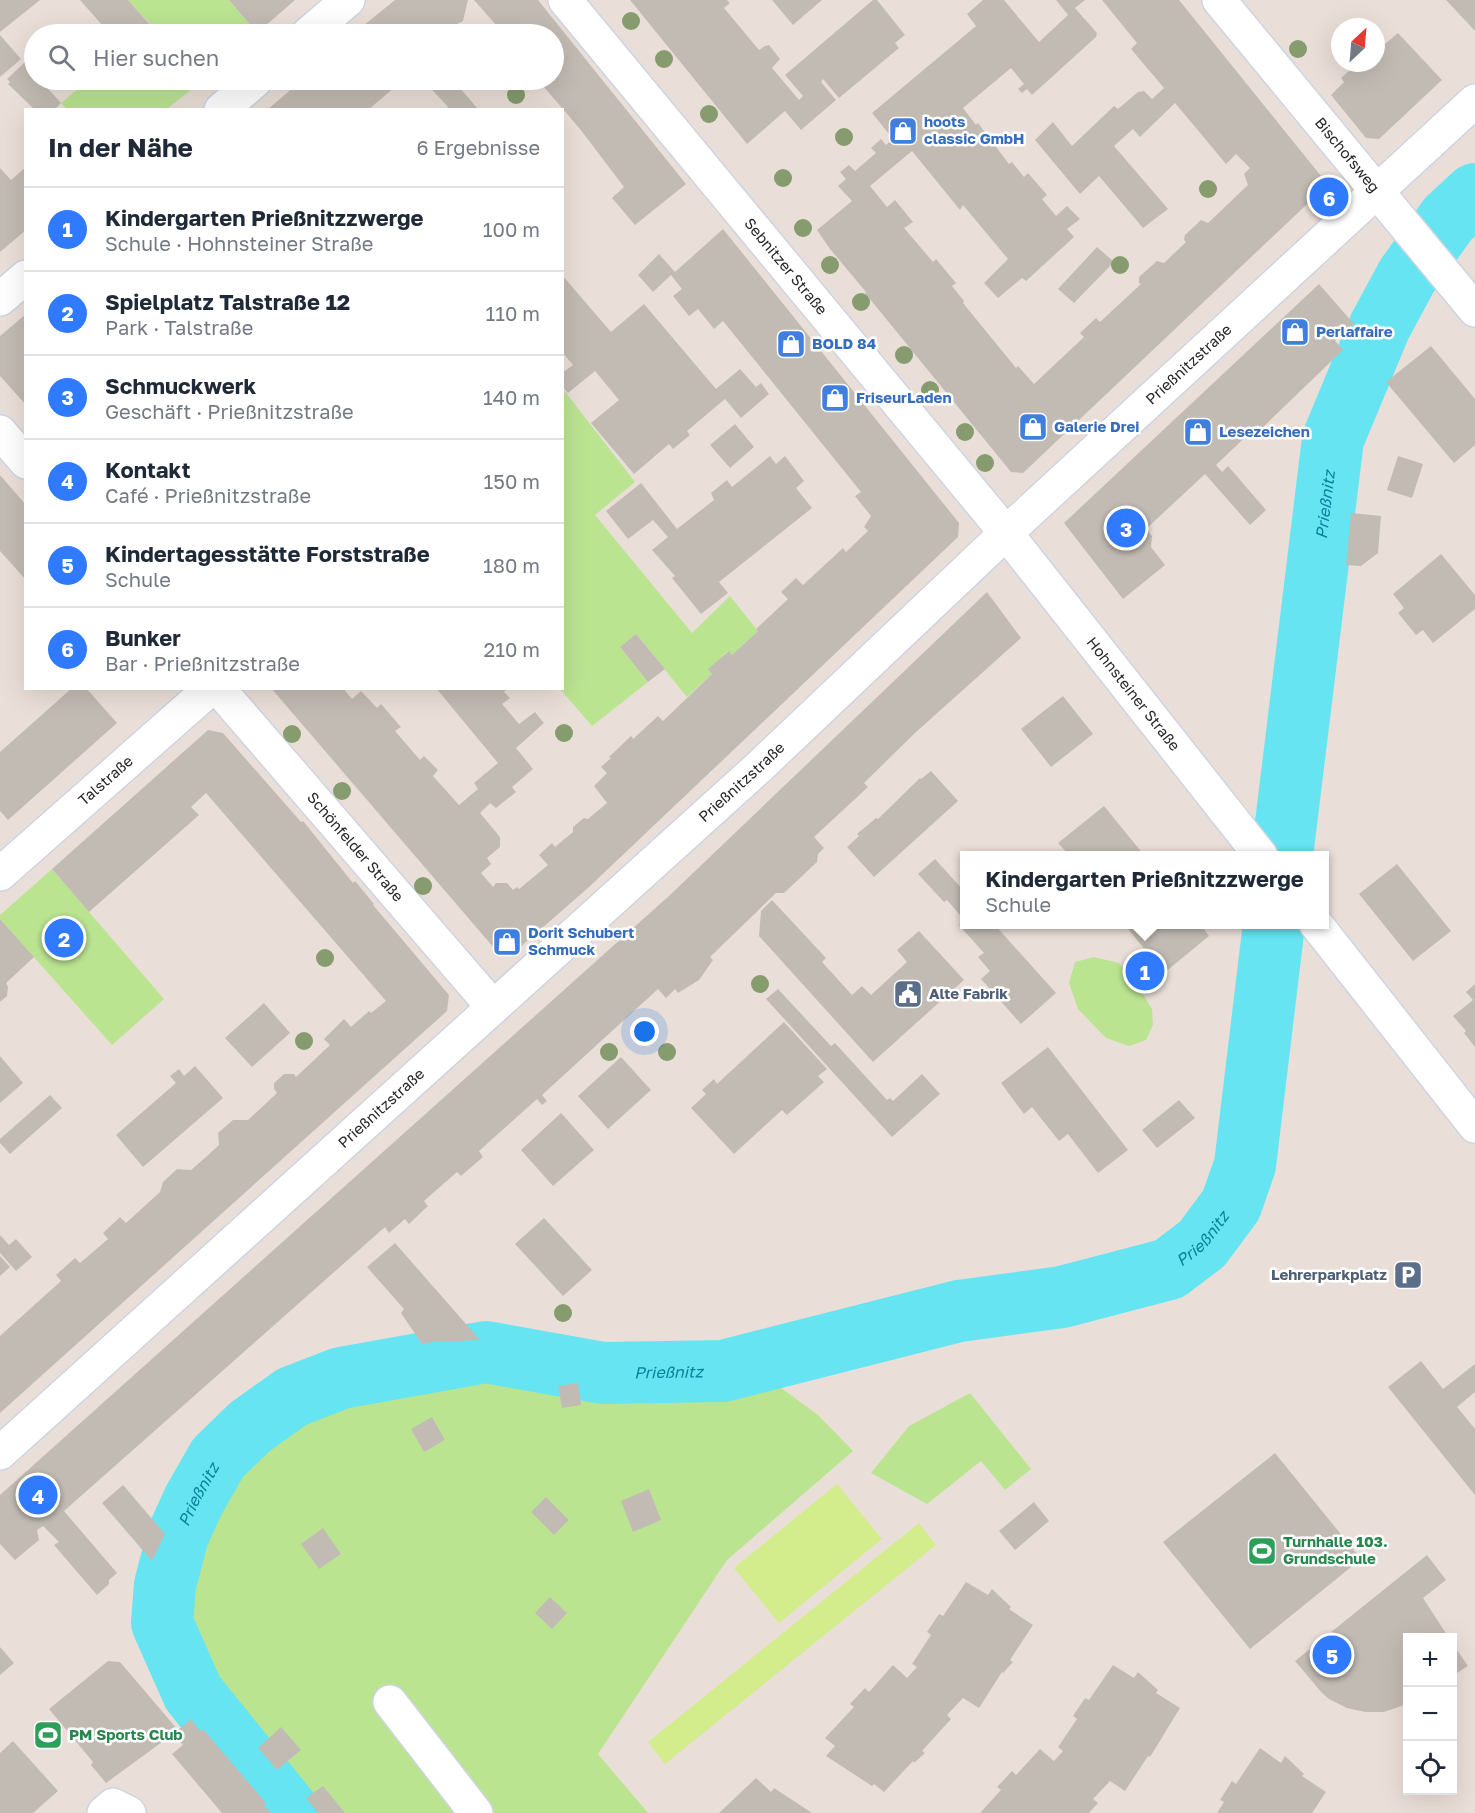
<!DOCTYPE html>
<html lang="de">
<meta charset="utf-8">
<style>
:root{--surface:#fff;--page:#f6f6f7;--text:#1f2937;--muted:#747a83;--line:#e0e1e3;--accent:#307aff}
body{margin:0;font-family:"Golos Text",sans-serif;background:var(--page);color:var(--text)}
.controls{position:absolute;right:18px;bottom:18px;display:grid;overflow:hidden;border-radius:0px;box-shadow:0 6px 24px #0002}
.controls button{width:54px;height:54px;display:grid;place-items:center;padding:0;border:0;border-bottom:2px solid var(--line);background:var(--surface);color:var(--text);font:30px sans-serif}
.compass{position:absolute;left:1331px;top:18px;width:54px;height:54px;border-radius:50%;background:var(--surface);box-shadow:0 6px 24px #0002;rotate:26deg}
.you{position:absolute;left:645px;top:1032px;width:21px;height:21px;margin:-15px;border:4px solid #fff;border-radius:50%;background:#1a73e8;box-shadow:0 0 0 9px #1a73e833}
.badge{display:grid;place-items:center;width:39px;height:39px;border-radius:50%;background:var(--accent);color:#fff;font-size:20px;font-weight:700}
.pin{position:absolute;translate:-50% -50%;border:3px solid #fff;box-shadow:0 2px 6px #0006}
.popup{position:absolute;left:960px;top:851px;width:369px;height:78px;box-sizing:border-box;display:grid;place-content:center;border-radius:0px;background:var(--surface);filter:drop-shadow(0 2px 4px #0005);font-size:20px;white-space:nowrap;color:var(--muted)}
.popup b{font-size:22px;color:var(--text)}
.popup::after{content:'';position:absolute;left:50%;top:100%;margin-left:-12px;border:12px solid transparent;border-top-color:var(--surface)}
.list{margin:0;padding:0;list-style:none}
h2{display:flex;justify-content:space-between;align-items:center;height:78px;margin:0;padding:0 24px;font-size:26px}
h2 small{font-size:20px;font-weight:400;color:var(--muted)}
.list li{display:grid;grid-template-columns:39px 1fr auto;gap:18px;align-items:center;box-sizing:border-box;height:84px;padding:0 24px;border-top:2px solid var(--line)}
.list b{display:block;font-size:22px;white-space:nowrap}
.list p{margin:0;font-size:20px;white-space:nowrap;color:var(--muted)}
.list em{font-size:20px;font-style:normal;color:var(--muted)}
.icon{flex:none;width:33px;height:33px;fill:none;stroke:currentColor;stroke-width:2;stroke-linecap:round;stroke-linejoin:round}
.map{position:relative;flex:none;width:1475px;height:1813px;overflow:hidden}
.search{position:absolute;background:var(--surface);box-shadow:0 6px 24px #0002;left:24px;top:24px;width:540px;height:66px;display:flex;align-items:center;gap:15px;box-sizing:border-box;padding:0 21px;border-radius:33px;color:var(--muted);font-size:22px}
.panel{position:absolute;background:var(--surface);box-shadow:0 6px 24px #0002;left:24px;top:108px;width:540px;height:582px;border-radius:0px}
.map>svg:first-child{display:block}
</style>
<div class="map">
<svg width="1475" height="1813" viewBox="0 0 1475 1813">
<rect width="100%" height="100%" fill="#eadfd8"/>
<!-- green -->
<path fill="#bbe491" d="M 128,0 L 229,0 L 257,33 L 255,34 L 142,34 L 152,26 Z
M 89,80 L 203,80 L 167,109 L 67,109 L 61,103 Z
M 563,389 L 635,482 L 595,515 L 692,633 L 730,596 L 758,631 L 732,655 L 728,651 L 709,669 L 712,674 L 687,697 L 636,634 L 620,647 L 648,682 L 592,726 L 560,689 L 562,688 Z
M 52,869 L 164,999 L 112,1045 L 0,919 L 0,915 Z
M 1094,957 L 1119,963 L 1136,983 L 1152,1009 L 1153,1025 L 1146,1040 L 1129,1046 L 1106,1038 L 1078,1009 L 1069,983 L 1075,962 Z
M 492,1365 L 595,1383 L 773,1382 L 818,1415 L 853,1451 L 727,1560 L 598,1754 L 648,1813 L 306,1813 L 275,1779 L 195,1682 L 167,1607 L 189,1530 L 226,1462 L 282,1416 L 404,1379 Z
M 970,1393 L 1031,1469 L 1005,1490 L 981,1461 L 927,1504 L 871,1473 L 909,1426 Z"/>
<!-- pitch -->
<path fill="#d3ec8c" d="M 837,1484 L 882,1539 L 779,1623 L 734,1568 Z
M 919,1523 L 936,1545 L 665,1764 L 648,1742 Z"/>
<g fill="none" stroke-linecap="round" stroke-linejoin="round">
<!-- river -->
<g stroke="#66e4f1" stroke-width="62">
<path id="s1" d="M 1282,856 L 1333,439 L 1380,326 L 1407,276 L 1448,219 L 1475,194"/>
<path id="s2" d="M 290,1813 L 193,1693 L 162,1623 L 165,1585 L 178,1535 L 194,1500 L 218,1458 L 250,1427 L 292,1397 L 341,1378 L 486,1352 L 603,1373 L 723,1371 L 959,1311 L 1062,1297 L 1169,1269 L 1202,1244 L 1231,1205 L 1245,1165 L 1274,924"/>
</g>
</g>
<!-- building -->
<path fill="#c2bbb4" d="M 0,0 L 40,0 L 0,32 Z
M 80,0 L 128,0 L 152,27 L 142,34 L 131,34 L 128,31 L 123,34 L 110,34 Z
M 229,0 L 295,0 L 257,33 Z
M 395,0 L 468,0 L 463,21 L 457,24 L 463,31 L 459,34 L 353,34 Z
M 474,0 L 538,0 L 686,184 L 635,225 L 612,198 L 624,187 L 580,129 L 538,80 L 554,80 L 554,34 L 504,34 Z
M 630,0 L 727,0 L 730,3 L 724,8 L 759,50 L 765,46 L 769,45 L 780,59 L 772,68 L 799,100 L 803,96 L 785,75 L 873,0 L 877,0 L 905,35 L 895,43 L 899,48 L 839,98 L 823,79 L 821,82 L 836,100 L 801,130 L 785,111 L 747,144 Z
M 772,0 L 822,0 L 793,25 Z
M 983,0 L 1004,0 L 1039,42 L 1068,15 L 1056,0 L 1085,0 L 1075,8 L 1097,33 L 1096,37 L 1032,95 L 1027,89 L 1022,93 L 1018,89 L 1024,84 L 1011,68 L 963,108 L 976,125 L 978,123 L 1009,164 L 1012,162 L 1024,177 L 1028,173 L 1047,195 L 1042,199 L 1056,216 L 1067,206 L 1080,219 L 1067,229 L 1074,237 L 1026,281 L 1022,278 L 998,298 L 984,283 L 1008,259 L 963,205 L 960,210 L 912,151 L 870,186 L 887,207 L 895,200 L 913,222 L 904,228 L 933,262 L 936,259 L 956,283 L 952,286 L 964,301 L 963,303 L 1016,368 L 1018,366 L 1034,384 L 1084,337 L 1080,333 L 1096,318 L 1100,322 L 1141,284 L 1139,283 L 1139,277 L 1157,261 L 1164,263 L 1186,242 L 1184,240 L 1185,235 L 1201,220 L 1208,223 L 1248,185 L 1244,174 L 1250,168 L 1236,154 L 1226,164 L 1175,103 L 1140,137 L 1133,129 L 1114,146 L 1168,209 L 1143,228 L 1099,176 L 1080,194 L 1035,140 L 1053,122 L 1072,146 L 1114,106 L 1118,109 L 1138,92 L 1144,91 L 1152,99 L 1164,88 L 1131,49 L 1137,43 L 1102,0 L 1179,0 L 1325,181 L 1323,189 L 1023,473 L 1011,472 L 865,293 L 866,292 L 830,249 L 817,230 L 852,201 L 838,186 L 846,179 L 840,172 L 849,165 L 855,171 L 876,153 L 871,148 L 881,139 L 886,145 L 893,139 L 872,113 L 976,26 L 967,14 Z
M 1446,0 L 1475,0 L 1475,31 Z
M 1398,33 L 1442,80 L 1379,139 L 1366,138 L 1331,95 L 1344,82 L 1341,78 L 1358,63 L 1376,63 L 1376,47 L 1379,49 Z
M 0,35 L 21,59 L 0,77 Z
M 25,62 L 34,73 L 34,80 L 40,80 L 61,103 L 54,110 L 35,110 L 8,84 L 10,82 L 7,79 Z
M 302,80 L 400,80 L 402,81 L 368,110 L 267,110 Z
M 423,80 L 453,80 L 479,110 L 445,110 L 448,107 Z
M 26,167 L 26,230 L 0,252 L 0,168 L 11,180 Z
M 723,229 L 959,523 L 958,537 L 589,887 L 510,956 L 500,955 L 271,688 L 343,688 L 352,699 L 361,691 L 377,708 L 381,704 L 401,727 L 395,731 L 420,760 L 424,756 L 438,770 L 433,776 L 459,805 L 478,789 L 474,783 L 498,763 L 436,688 L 508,688 L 504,692 L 510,698 L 502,704 L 519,724 L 535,712 L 544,723 L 516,748 L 533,769 L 512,787 L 516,792 L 496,808 L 490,803 L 480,813 L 500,837 L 500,847 L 487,858 L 491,864 L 481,873 L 493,887 L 496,883 L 507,883 L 513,890 L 517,887 L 519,889 L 548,865 L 539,855 L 552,843 L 555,847 L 573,832 L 573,827 L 584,818 L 588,819 L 607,803 L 594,786 L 607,773 L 601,767 L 611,758 L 609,757 L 631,736 L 633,739 L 658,716 L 663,721 L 712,674 L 708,669 L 729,651 L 732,655 L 758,631 L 756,629 L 788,599 L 781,592 L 796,578 L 803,585 L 843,548 L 846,552 L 868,531 L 864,527 L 871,516 L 855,496 L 861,492 L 723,321 L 714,329 L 698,309 L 689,316 L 673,296 L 682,289 L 671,275 L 653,292 L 638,275 L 659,254 L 675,272 Z
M 1097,247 L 1114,262 L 1074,303 L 1058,289 Z
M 562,275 L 611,332 L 644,304 L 716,389 L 740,369 L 756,387 L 761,383 L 769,394 L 741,418 L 725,399 L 687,431 L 690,435 L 673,449 L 669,444 L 634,474 L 591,423 L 619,400 L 595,371 L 568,393 L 562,386 L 562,373 L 573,365 L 562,352 Z
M 1319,284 L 1354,324 L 1335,341 L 1343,350 L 1261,429 L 1258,425 L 1216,465 L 1222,472 L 1228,466 L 1266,510 L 1250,525 L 1205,474 L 1146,529 L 1152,536 L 1151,547 L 1165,565 L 1123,599 L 1064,523 Z
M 26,314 L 26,405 L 0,376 L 0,336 Z
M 1431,346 L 1475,399 L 1475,445 L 1454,463 L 1386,382 Z
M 735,424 L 754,447 L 730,468 L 710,445 Z
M 770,456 L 776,464 L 785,456 L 804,481 L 796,488 L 812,508 L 719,582 L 728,593 L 701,614 L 672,578 L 675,576 L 652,550 L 668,537 L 653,520 L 628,539 L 606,511 L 641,483 L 677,529 L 714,500 L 711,493 L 727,480 L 732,487 Z
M 1398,456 L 1423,464 L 1412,498 L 1387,490 Z
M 0,475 L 26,505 L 26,580 L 0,551 Z
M 1351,513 L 1381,516 L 1378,553 L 1361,566 L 1346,565 Z
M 1441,554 L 1475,595 L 1475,609 L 1433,643 L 1423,630 L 1416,635 L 1398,613 L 1404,608 L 1393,594 Z
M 987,592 L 1021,638 L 916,732 L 864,783 L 868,787 L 814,837 L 824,848 L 818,854 L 817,862 L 784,893 L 776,893 L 710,957 L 713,960 L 699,980 L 678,993 L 675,989 L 666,998 L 658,989 L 542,1095 L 547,1101 L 542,1105 L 537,1099 L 479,1151 L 483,1157 L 461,1176 L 457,1172 L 424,1201 L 428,1206 L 409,1224 L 405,1219 L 389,1233 L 385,1227 L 64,1511 L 117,1573 L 109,1580 L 109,1584 L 97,1595 L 54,1545 L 59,1542 L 43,1526 L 37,1530 L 39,1540 L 15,1560 L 0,1544 L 0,1495 L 670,895 Z
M 636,634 L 665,669 L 648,682 L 620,647 Z
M 72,688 L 86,688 L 117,723 L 8,820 L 0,811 L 0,752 Z
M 1063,696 L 1093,734 L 1051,767 L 1021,729 Z
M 208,730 L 223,733 L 301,822 L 303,821 L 353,883 L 355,881 L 374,904 L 373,905 L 449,995 L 447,1011 L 0,1413 L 0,1336 L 61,1281 L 56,1275 L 75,1258 L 80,1263 L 108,1239 L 103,1233 L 120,1217 L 126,1223 L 160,1192 L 163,1182 L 177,1169 L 191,1170 L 206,1157 L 219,1145 L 218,1133 L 233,1120 L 248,1120 L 277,1093 L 274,1089 L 274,1083 L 284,1074 L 294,1074 L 296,1077 L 330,1045 L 324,1039 L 344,1019 L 351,1027 L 369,1011 L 371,1013 L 386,1001 L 206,793 L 191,807 L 199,815 L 89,912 L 52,869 Z
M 931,771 L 958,801 L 874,877 L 847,847 L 859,836 L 857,834 L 876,818 L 878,819 L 920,778 L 921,779 Z
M 1104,806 L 1144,855 L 1069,855 L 1058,843 Z
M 935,859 L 965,892 L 965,924 L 994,924 L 1056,993 L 1021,1024 L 981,979 L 990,971 L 978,957 L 984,953 L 959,925 L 965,921 L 947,900 L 944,902 L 918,874 Z
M 1397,864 L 1451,931 L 1413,961 L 1359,894 Z
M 772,900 L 826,958 L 822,962 L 852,995 L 862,986 L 871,995 L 907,962 L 897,950 L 919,931 L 964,980 L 873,1062 L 759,936 L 761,911 Z
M 0,919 L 34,957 L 6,983 L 8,987 L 7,996 L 0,1002 Z
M 1124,924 L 1200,924 L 1209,936 L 1164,973 Z
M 1475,984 L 1475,1047 L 1464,1033 L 1466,1031 L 1453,1016 L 1473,1000 L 1466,992 Z
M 778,989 L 831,1046 L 835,1043 L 887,1100 L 890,1098 L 893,1101 L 922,1074 L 940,1094 L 892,1137 L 766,999 Z
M 264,1003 L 290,1033 L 252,1067 L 225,1038 Z
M 784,1022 L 827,1069 L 818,1076 L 824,1082 L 787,1115 L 782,1110 L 734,1154 L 691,1108 L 706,1094 L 702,1090 L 714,1079 L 717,1084 Z
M 1048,1047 L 1128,1150 L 1098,1173 L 1068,1134 L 1059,1141 L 1032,1107 L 1024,1114 L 1001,1083 Z
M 0,1056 L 23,1083 L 0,1103 Z
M 621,1057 L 651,1090 L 608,1129 L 578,1096 Z
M 195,1066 L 223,1098 L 143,1167 L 116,1135 L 176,1083 L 170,1076 L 179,1069 L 184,1076 Z
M 50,1095 L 62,1108 L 10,1154 L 0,1143 L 0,1139 Z
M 1179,1100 L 1195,1118 L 1157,1148 L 1142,1130 Z
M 561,1113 L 594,1150 L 553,1186 L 521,1150 Z
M 544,1218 L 592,1270 L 563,1296 L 515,1244 Z
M 0,1235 L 9,1245 L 16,1239 L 32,1257 L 16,1271 L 0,1253 Z
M 395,1243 L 480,1340 L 433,1342 L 422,1344 L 401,1313 L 404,1309 L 367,1267 Z
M 0,1256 L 10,1267 L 0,1276 Z
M 1421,1361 L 1443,1389 L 1475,1364 L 1475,1392 L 1457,1407 L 1475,1429 L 1475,1495 L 1388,1387 Z
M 578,1383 L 581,1405 L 562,1408 L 558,1386 Z
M 432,1417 L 445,1440 L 424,1452 L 411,1429 Z
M 1275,1453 L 1361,1559 L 1250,1649 L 1163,1542 Z
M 123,1485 L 165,1534 L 152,1561 L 102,1503 Z
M 649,1489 L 661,1520 L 633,1532 L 621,1501 Z
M 546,1497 L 569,1520 L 554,1535 L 531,1512 Z
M 1034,1502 L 1049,1521 L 1015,1550 L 999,1531 Z
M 323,1528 L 341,1554 L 319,1569 L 301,1544 Z
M 1427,1555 L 1446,1580 L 1423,1598 L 1449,1638 L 1407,1638 L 1407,1704 L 1384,1712 L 1365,1712 L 1347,1708 L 1329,1699 L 1322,1693 L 1295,1661 Z
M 966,1582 L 988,1595 L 992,1589 L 1011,1607 L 1009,1609 L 1033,1625 L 1010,1660 L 1013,1662 L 1003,1673 L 1002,1672 L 979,1708 L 963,1698 L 947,1715 L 951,1719 L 922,1751 L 925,1753 L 914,1763 L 913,1761 L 884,1792 L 874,1784 L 872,1786 L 826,1756 L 835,1746 L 825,1738 L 854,1707 L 850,1704 L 865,1688 L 869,1692 L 893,1665 L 907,1678 L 917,1667 L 912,1664 L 931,1635 L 927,1632 L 939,1614 L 943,1616 Z
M 550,1597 L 567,1613 L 552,1629 L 535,1613 Z
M 1452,1643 L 1468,1666 L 1452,1676 Z
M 0,1647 L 14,1663 L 0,1675 Z
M 108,1661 L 120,1662 L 178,1730 L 191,1719 L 200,1731 L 203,1729 L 266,1803 L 264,1805 L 271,1813 L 222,1813 L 172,1754 L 183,1745 L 173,1734 L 106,1783 L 91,1765 L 93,1762 L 49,1709 Z
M 1113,1665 L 1134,1678 L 1138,1672 L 1158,1690 L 1156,1693 L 1180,1708 L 1150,1757 L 1148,1756 L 1125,1791 L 1110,1781 L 1093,1799 L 1098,1803 L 1089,1813 L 980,1813 L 1001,1790 L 997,1787 L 1012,1771 L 1016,1775 L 1040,1749 L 1054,1761 L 1063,1751 L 1058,1747 L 1077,1719 L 1073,1716 L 1085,1698 L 1089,1700 Z
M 281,1727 L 301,1750 L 277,1770 L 258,1748 Z
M 13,1741 L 58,1791 L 33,1813 L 0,1813 L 0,1753 Z
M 1260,1748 L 1281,1763 L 1285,1756 L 1304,1774 L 1302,1776 L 1326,1792 L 1312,1813 L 1217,1813 L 1224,1802 L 1220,1800 L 1232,1781 L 1236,1784 Z
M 756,1778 L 771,1792 L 774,1788 L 812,1813 L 719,1813 Z
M 323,1786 L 345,1813 L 318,1813 L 306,1798 Z"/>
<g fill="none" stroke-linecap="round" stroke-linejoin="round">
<!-- minor casing -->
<g stroke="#cdd4e1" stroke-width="36">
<g id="minor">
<path id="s3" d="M 565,0 L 1006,533 L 1261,856"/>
<path id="s4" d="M 1219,0 L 1475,310"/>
<path d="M 308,34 L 348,0"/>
<path d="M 221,110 L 256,80"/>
<path d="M 0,299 L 26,277"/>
<path d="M 0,432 L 26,462"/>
<path id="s5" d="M 218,688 L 493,1007"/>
<path id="s6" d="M 0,874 L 211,688"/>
<path d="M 1316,924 L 1475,1126"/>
<path id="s7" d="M 0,1453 L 758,768 L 1006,533 L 1475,101"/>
<path d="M 390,1702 L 476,1813"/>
<path d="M 104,1813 L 113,1805 L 129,1813"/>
</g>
</g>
<!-- minor -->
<use href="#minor" stroke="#fff" stroke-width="33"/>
</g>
<!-- trees -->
<g fill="#869b6e">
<circle cx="631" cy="21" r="9"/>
<circle cx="1298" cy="49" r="9"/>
<circle cx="664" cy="59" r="9"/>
<circle cx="516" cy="95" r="9"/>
<circle cx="709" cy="114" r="9"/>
<circle cx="844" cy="137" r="9"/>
<circle cx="783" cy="178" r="9"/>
<circle cx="1208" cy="189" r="9"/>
<circle cx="803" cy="228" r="9"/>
<circle cx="830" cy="265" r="9"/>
<circle cx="1120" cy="265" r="9"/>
<circle cx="861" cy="302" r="9"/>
<circle cx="904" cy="355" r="9"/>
<circle cx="930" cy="390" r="9"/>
<circle cx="965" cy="432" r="9"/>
<circle cx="985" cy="463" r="9"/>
<circle cx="564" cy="733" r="9"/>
<circle cx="292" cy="734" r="9"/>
<circle cx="342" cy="791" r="9"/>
<circle cx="423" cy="886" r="9"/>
<circle cx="325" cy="958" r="9"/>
<circle cx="760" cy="984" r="9"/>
<circle cx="304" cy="1041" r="9"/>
<circle cx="609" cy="1052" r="9"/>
<circle cx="667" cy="1052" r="9"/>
<circle cx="563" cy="1313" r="9"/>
</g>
<!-- icons -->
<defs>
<g id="shop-square" transform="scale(1.5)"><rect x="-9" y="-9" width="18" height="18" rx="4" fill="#3f7fe0" stroke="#fff"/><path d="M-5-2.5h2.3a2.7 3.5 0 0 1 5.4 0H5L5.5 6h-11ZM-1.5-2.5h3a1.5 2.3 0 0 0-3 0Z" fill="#fff"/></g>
<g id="civic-square" transform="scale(1.5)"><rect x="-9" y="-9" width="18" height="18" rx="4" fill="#5c6f8a" stroke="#fff"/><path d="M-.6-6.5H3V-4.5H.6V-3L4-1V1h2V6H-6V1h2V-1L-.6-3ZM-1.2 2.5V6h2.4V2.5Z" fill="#fff"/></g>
<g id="parking-square" transform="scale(1.5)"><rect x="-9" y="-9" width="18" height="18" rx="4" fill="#5c6f8a" stroke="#fff"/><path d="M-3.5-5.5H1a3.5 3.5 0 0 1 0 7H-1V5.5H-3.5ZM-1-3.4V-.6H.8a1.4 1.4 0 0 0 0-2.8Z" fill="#fff"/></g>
<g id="stadium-square" transform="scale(1.5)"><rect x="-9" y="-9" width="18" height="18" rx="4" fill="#2e9e5b" stroke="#fff"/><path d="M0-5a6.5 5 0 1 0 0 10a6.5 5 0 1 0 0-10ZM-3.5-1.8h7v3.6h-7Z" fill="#fff"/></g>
</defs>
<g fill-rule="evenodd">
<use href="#shop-square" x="903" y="131"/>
<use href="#shop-square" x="1295" y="332"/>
<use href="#shop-square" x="791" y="344"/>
<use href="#shop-square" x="835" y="398"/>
<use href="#shop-square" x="1033" y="427"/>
<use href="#shop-square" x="1198" y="432"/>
<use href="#shop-square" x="507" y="942"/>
<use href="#civic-square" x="908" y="994"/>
<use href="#parking-square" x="1408" y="1275"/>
<use href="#stadium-square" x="1262" y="1551"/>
<use href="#stadium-square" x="48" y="1735"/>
</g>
<g text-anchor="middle" stroke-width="5" stroke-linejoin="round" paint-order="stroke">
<!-- shop labels -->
<g font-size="15" font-weight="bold" fill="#366cbe" stroke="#fff" text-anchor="start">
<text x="924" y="127">hoots<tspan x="924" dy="17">classic GmbH</tspan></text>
<text x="1316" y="337">Perlaffaire</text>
<text x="812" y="349">BOLD 84</text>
<text x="856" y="403">FriseurLaden</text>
<text x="1054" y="432">Galerie Drei</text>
<text x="1219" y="437">Lesezeichen</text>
<text x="528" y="938">Dorit Schubert<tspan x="528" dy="17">Schmuck</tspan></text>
</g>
<!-- street labels -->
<g font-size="15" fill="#272727" stroke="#fff">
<text dy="5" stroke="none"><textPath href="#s4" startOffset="201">Bischofsweg</textPath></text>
<text dy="5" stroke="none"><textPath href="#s3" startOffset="346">Sebnitzer Straße</textPath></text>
<text dy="5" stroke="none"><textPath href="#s7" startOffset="1612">Prießnitzstraße</textPath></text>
<text dy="5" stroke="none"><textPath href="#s3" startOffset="897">Hohnsteiner Straße</textPath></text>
<text dy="5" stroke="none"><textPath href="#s6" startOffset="141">Talstraße</textPath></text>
<text dy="5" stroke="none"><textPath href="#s7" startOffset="1000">Prießnitzstraße</textPath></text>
<text dy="5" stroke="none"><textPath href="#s5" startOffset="210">Schönfelder Straße</textPath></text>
<text dy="5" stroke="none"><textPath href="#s7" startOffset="514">Prießnitzstraße</textPath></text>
</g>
<!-- service labels -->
<g font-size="15" font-weight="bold" fill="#4e5e75" stroke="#fff" text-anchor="start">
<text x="929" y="999">Alte Fabrik</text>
<text x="1387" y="1280" text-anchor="end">Lehrerparkplatz</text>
</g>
<!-- leisure labels -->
<g font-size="15" font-weight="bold" fill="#27864d" stroke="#fff" text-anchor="start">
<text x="1283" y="1547">Turnhalle 103.<tspan x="1283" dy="17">Grundschule</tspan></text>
<text x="69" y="1740">PM Sports Club</text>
</g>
<!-- water labels -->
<g font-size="16" font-style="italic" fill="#098099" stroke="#fff">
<text dy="6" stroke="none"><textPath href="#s1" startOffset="354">Prießnitz</textPath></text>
<text dy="6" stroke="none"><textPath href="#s2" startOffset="1446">Prießnitz</textPath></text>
<text dy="6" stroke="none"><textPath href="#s2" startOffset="888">Prießnitz</textPath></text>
<text dy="6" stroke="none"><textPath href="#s2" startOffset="366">Prießnitz</textPath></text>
</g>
</g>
</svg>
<div class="controls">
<button>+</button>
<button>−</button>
<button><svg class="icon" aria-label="locate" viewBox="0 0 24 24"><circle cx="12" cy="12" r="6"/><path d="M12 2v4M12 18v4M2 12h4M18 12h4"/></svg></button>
</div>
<svg class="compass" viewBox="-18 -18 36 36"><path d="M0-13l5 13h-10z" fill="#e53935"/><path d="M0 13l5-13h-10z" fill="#747a83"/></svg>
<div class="you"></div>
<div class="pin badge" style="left:1145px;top:971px">1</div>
<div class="popup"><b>Kindergarten Prießnitzzwerge</b>Schule</div>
<div class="pin badge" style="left:64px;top:938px">2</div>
<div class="pin badge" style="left:1126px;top:528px">3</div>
<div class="pin badge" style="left:38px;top:1495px">4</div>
<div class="pin badge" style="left:1332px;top:1655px">5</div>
<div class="pin badge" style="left:1329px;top:197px">6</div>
<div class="search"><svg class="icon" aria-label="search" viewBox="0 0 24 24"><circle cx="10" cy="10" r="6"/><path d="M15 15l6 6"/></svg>Hier suchen</div>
<section class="panel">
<h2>In der Nähe<small>6 Ergebnisse</small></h2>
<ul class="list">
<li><span class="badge">1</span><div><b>Kindergarten Prießnitzzwerge</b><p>Schule · Hohnsteiner Straße</p></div><em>100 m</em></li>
<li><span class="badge">2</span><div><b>Spielplatz Talstraße 12</b><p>Park · Talstraße</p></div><em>110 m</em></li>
<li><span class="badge">3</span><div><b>Schmuckwerk</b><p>Geschäft · Prießnitzstraße</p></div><em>140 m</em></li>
<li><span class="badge">4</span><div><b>Kontakt</b><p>Café · Prießnitzstraße</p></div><em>150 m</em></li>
<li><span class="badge">5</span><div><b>Kindertagesstätte Forststraße</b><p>Schule</p></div><em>180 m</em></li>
<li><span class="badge">6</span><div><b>Bunker</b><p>Bar · Prießnitzstraße</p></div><em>210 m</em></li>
</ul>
</section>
</div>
